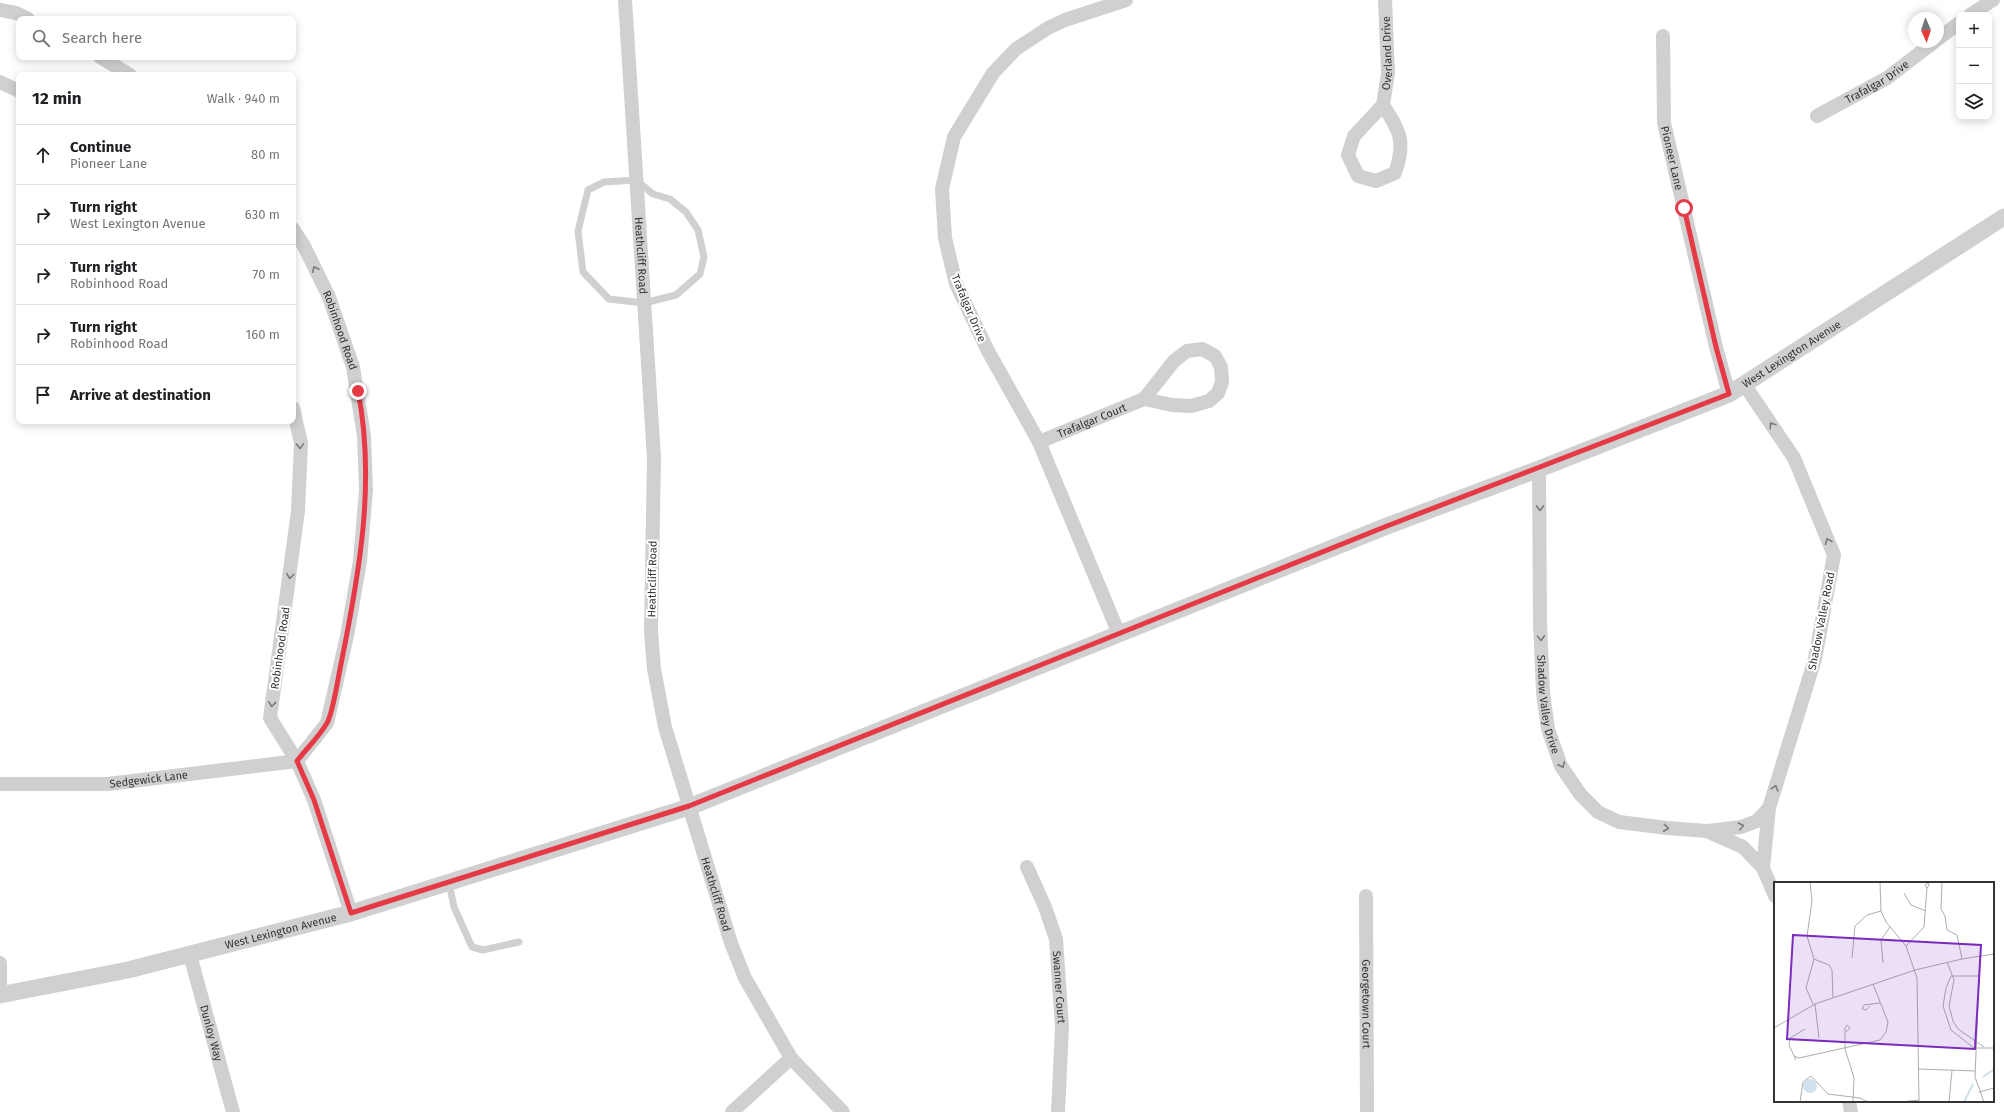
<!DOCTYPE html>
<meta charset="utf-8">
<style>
:root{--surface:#fff;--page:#f6f6f6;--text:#202124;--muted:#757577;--line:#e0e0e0}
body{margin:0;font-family:"Fira Sans",sans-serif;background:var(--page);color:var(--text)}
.controls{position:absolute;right:12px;top:12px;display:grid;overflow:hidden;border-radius:8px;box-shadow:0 2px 10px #0003}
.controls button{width:36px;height:36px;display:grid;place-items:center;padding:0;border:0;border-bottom:1px solid var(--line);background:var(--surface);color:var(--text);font:20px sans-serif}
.compass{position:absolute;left:1908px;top:12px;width:36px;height:36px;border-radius:50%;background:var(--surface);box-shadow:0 2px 10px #0003;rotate:177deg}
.stop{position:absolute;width:12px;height:12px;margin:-9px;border:3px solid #e63946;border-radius:50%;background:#fff}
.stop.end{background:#e63946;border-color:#fff;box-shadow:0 1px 4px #0008}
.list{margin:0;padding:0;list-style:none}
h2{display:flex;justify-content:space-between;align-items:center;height:52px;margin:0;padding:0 16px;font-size:17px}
h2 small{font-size:13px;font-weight:400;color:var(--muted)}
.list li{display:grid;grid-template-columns:26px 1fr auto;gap:12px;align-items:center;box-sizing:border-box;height:60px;padding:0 16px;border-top:1px solid var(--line)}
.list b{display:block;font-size:15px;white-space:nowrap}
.list p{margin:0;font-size:13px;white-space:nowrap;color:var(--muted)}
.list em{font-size:13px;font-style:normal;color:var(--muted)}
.icon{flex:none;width:22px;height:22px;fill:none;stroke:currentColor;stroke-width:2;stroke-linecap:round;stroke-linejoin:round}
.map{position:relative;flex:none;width:2004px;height:1112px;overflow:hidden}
.search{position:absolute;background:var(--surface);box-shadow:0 2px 10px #0003;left:16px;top:16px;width:280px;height:44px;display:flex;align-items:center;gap:10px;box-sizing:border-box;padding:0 14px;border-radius:8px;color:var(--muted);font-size:15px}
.panel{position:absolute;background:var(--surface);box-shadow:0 2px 10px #0003;left:16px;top:72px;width:280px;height:352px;border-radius:8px}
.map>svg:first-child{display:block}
</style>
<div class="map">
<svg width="2004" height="1112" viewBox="0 0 2004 1112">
<rect width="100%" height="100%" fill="#fff"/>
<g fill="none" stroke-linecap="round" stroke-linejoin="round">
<!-- service -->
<path stroke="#d0d0d0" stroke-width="7" d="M 636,180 L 653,194 L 670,199 L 686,212 L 698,230 L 704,257 L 700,274 L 676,295 L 644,303 L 609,299 L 583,272 L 578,231 L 588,190 L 604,182 Z
M 449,883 L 454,907 L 472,947 L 483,950 L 519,942"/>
<!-- minor -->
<g stroke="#d0d0d0" stroke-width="14">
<path id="s1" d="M 625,0 L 654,458 L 651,632 L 654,669 L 665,727 L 731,943 L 745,978 L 791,1058 L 843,1112"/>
<path d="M 0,10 L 16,13 L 28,19"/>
<path d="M 1970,15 L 1993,0"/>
<path id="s2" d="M 1663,36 L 1664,123 L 1716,347 L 1729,394"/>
<path d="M 1938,39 L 1959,23"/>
<path d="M 100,57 L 130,75"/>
<path d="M 0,82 L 19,91"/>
<path id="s3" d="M 1383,105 C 1400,131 1406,142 1395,173 L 1376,181 L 1358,176 L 1348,155 L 1354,136 L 1383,105 L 1388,73 L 1385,0"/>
<path id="s4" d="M 1817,116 L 1887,78 L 1934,42"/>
<path id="s5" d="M 293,229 L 304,246 L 329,297 L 353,367 L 364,436 L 366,490 L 360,561 L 347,636 L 327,723 L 297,761"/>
<path d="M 1744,384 L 1794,458 L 1834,555 L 1815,659 L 1769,808 L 1763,868 L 1775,896"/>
<path d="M 293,408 L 301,443 L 298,511 L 270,718 L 297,761 L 314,800 L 351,913"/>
<path id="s6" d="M 1039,442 L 1144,399 L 1172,405 L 1191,406 L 1209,401 L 1218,393 L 1222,382 L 1221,367 L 1215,356 L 1202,349 L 1187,351 L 1174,361 L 1144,399"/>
<path id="s7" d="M 1539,469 L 1540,623 L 1543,693 L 1548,729 L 1561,766 L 1580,794 L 1598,812 L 1619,822 L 1667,828 L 1707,831 L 1743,847 L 1763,868"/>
<path d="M 1119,634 L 1039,442 L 988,351 L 956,284 L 945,238 L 942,189 L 954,137 L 993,73 L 1016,49 L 1048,28 L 1065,20 L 1126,0"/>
<path id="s8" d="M 0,784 L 108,784 L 297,761"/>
<path d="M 1708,831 L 1741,827 L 1757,821 L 1769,808"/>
<path id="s9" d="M 1027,867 L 1045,907 L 1056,939 L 1062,1027 L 1058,1112"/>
<path id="s10" d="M 1366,896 L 1367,1112"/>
<path id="s11" d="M 190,955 L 233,1112"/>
<path d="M 0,963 L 0,995"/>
<path d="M 1849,1101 L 1851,1112"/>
<path d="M 732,1112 L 791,1058"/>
</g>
<!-- tertiary -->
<path stroke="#d0d0d0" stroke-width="17" id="s12" d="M 0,995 L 128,970 L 351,913 L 689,807 L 1387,526 L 1539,469 L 1729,394 L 2004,217"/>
</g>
<!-- one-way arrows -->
<defs><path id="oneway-chevron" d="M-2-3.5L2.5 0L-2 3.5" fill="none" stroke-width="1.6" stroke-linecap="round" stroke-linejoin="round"/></defs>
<g stroke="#7a7a7a">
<use href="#oneway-chevron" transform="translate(315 269) rotate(-116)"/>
<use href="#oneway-chevron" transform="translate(1772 425) rotate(-124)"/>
<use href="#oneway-chevron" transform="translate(300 446) rotate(88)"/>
<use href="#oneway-chevron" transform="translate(1540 508) rotate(89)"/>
<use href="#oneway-chevron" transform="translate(1828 541) rotate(-112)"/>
<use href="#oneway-chevron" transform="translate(290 576) rotate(97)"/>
<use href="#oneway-chevron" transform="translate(1541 638) rotate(87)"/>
<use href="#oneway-chevron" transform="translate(272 704) rotate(96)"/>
<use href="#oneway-chevron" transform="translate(1562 765) rotate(64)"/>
<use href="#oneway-chevron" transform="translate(1775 788) rotate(-73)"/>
<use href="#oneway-chevron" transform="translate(1741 826) rotate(-14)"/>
<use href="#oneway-chevron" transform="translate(1666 828) rotate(6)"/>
</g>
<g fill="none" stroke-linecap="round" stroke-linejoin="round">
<!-- route -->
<path stroke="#e63946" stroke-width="5" d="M 358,391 C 376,482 359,575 341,664 C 338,678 333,713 327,723 C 319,737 306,749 297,761 L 314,800 L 351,913 L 689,806 L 1387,526 L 1729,394 L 1716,347 L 1684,208"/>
</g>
<g text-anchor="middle" stroke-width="4" stroke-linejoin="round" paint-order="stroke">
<!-- street labels -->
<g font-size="11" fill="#333" stroke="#fff">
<text dy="4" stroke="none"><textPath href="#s3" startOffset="250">Overland Drive</textPath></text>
<text dy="4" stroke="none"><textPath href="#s4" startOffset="69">Trafalgar Drive</textPath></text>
<text dy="4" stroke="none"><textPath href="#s2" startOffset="123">Pioneer Lane</textPath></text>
<text dy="4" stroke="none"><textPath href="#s1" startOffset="256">Heathcliff Road</textPath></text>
<text transform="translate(969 308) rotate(67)" y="4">Trafalgar Drive</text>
<text dy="4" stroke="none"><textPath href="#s5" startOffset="112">Robinhood Road</textPath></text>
<text dy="4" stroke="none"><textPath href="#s12" startOffset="1908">West Lexington Avenue</textPath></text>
<text dy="4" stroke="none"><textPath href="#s6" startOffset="57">Trafalgar Court</textPath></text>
<text transform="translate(652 579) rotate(-89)" y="4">Heathcliff Road</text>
<text transform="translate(1821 621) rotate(-79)" y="4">Shadow Valley Road</text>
<text transform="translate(280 648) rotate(-82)" y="4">Robinhood Road</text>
<text dy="4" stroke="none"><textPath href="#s7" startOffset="236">Shadow Valley Drive</textPath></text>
<text dy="4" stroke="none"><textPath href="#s8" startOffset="149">Sedgewick Lane</textPath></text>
<text dy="4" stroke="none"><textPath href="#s1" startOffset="904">Heathcliff Road</textPath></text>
<text dy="4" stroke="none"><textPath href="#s12" startOffset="288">West Lexington Avenue</textPath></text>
<text dy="4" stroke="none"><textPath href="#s9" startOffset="126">Swanner Court</textPath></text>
<text dy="4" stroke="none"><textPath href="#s10" startOffset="108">Georgetown Court</textPath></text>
<text dy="4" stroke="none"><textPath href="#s11" startOffset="81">Dunloy Way</textPath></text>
</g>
</g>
<!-- overview -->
<g transform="translate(1774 882)">
<rect width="220" height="220" fill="#fff"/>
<path d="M29 204a7 7 0 1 1 14 0a7 7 0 1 1-14 0Z" fill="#cfe2ee"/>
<path fill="none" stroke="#cfe2ee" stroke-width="2" d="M 209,195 L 220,187M 190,220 L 199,202"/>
<path fill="none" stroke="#adadad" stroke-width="1" d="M 36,0 L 38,19 L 33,54 L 40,77 L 32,106 L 39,122M 106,0 L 107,29 L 112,40 L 132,64 L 143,96 L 145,220M 168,0 L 167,27 L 171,34 L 173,48 L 183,53 L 188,77M 130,11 L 137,23 L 152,29M 132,64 L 150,45 L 153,6 L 151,3 L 154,1 L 155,3 L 153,6M 206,74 L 201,195 L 210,220M 78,76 L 81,44 L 93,33 L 107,29M 40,77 L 55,83 L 58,88 L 59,116M 173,80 L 180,98 L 175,124 L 179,139 L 184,147 L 210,165M 109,81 L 107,58 L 116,45M 177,94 L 172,106 L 169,124 L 177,148 L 200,166 L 220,166M 177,94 L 205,94M 41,122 L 45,156M 96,124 L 92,128 L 88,127 L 90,123 L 106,121M 0,146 L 41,122 L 141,88 L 188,77 L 220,72M 72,150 L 76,146 L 73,143 L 71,146 L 71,167 L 80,196 L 79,220M 16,156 L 15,163 L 22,178M 13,158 L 31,147M 20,174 L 25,176 L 106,158 L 112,150 L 114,140 L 99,102M 144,187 L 201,189M 205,210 L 220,206M 26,220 L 29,200 L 37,194 L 54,212 L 86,216 L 94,220M 127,220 L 145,218M 175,220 L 178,188"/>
<path fill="#7b2cbf" fill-opacity="0.15" stroke="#7b2cbf" stroke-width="2" d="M 19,53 L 207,63 L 201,167 L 13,157 Z"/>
<rect width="220" height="220" fill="none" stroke="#333" stroke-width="2"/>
</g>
</svg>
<div class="controls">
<button>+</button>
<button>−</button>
<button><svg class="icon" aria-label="layers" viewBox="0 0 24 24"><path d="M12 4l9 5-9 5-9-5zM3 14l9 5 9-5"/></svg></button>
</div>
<svg class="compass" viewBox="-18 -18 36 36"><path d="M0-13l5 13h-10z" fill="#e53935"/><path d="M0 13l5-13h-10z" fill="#757577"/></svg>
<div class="stop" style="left:1684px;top:208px"></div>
<div class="stop end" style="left:358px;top:391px"></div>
<div class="search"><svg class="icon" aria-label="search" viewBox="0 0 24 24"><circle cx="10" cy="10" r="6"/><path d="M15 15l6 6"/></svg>Search here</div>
<section class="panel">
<h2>12 min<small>Walk · 940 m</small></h2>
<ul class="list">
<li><svg class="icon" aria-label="ahead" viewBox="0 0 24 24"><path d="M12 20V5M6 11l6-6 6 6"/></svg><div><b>Continue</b><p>Pioneer Lane</p></div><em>80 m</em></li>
<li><svg class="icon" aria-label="right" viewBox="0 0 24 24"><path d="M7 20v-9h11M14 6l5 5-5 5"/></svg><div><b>Turn right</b><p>West Lexington Avenue</p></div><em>630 m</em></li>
<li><svg class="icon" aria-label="right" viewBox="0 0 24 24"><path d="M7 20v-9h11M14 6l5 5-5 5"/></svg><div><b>Turn right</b><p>Robinhood Road</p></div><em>70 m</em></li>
<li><svg class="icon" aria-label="right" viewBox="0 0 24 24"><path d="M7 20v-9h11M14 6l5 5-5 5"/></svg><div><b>Turn right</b><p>Robinhood Road</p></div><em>160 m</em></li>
<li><svg class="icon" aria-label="arrive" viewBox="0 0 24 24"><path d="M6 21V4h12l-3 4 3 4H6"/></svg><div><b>Arrive at destination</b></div></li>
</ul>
</section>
</div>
